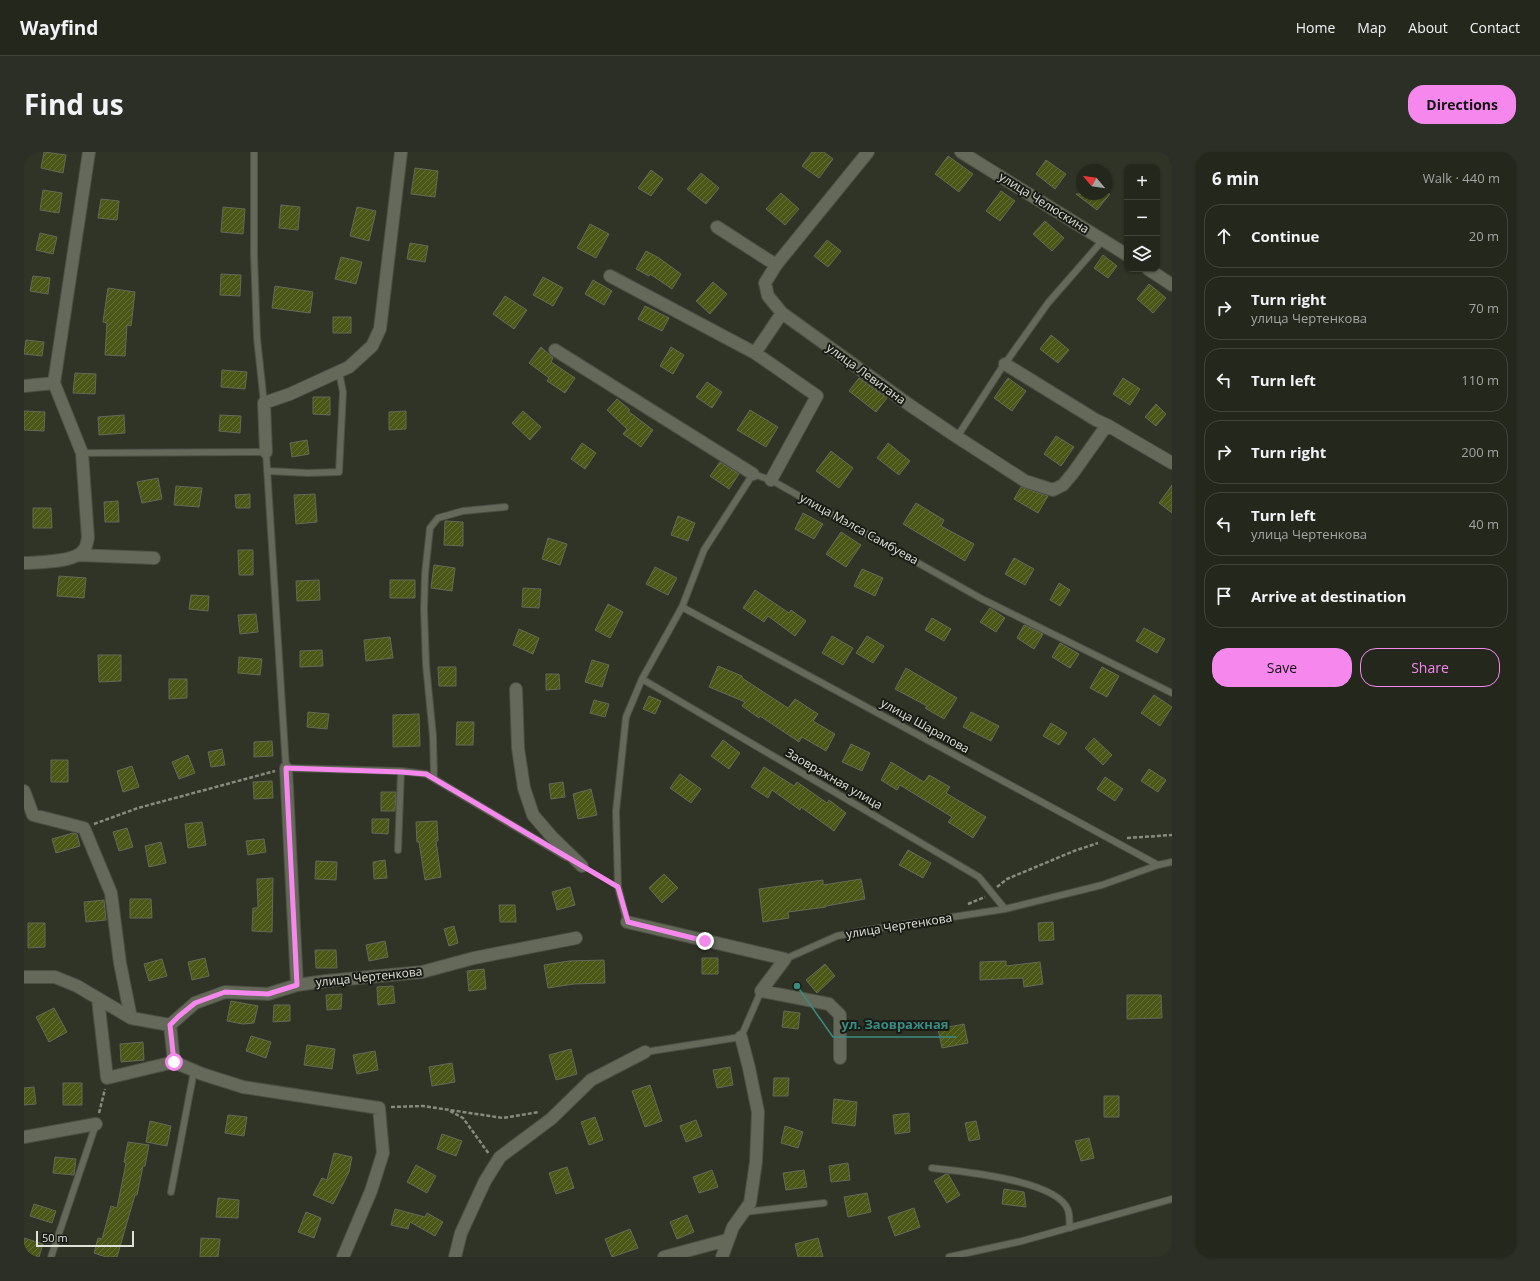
<!DOCTYPE html>
<meta charset="utf-8">
<style>
:root{--surface:#24271c;--page:#2c2f25;--text:#f1f3f6;--muted:#a3a5a3;--line:#41443b;--accent:#f688ed}
body{margin:0;font-family:"Open Sans",sans-serif;background:var(--page);color:var(--text)}
.controls{position:absolute;right:12px;top:12px;display:grid;overflow:hidden;border-radius:8px;box-shadow:0 1px 3px #0004}
.controls button{width:36px;height:36px;display:grid;place-items:center;padding:0;border:0;border-bottom:1px solid var(--line);background:var(--surface);color:var(--text);font:20px sans-serif}
.compass{position:absolute;left:1052px;top:12px;width:36px;height:36px;border-radius:50%;background:var(--surface);box-shadow:0 1px 3px #0004;rotate:299deg}
.scale{position:absolute;left:12px;bottom:10px;width:98px;box-sizing:border-box;padding-left:4px;border:2px solid #dfe2d9;border-top:0;font-size:11px;line-height:14px;white-space:nowrap;color:#dfe2d9;-webkit-text-stroke:3px #191b15;paint-order:stroke}
.stop{position:absolute;width:12px;height:12px;margin:-9px;border:3px solid #f688ed;border-radius:50%;background:#fff}
.stop.end{background:#f688ed;border-color:#fff;box-shadow:0 1px 4px #0008}
.list{margin:0;padding:0;list-style:none}
h2{display:flex;justify-content:space-between;align-items:center;height:52px;margin:0;padding:0 16px;font-size:17px}
h2 small{font-size:13px;font-weight:400;color:var(--muted)}
.list li{display:grid;grid-template-columns:26px 1fr auto;gap:12px;align-items:center;box-sizing:border-box;height:64px;margin:0 8px 8px;padding:0 8px;border:1px solid var(--line);border-radius:16px}
.list b{display:block;font-size:15px;white-space:nowrap}
.list p{margin:0;font-size:13px;white-space:nowrap;color:var(--muted)}
.list em{font-size:13px;font-style:normal;color:var(--muted)}
.actions{display:flex;gap:8px;padding:12px 16px}
.actions a{flex:1;padding:9px 0;border:1px solid var(--accent);border-radius:16px;text-align:center;font-size:14px;color:var(--accent)}
.actions .main{background:var(--accent);color:#111}
.icon{flex:none;width:22px;height:22px;fill:none;stroke:currentColor;stroke-width:2;stroke-linecap:round;stroke-linejoin:round}
.map{position:relative;flex:none;width:1148px;height:1105px;overflow:hidden;border-radius:16px}
header{display:flex;align-items:center;gap:24px;box-sizing:border-box;height:56px;padding:0 20px;background:var(--surface);border-bottom:1px solid var(--line)}
header strong{font-size:19px}
nav{display:flex;gap:22px;margin-inline-start:auto;font-size:14px}
.intro{display:flex;align-items:center;justify-content:space-between;box-sizing:border-box;height:96px;padding:0 24px}
h1{margin:0;font-size:28px}
.button{padding:10px 18px;border-radius:16px;background:var(--accent);color:#111;font-size:14px;font-weight:700}
main{display:flex;gap:24px;padding:0 24px}
aside{flex:1;background:var(--surface);border-radius:16px;box-shadow:0 1px 3px #0004}
.map>svg:first-child{display:block}
</style>
<header>
<strong>Wayfind</strong>
<nav><a>Home</a><a>Map</a><a>About</a><a>Contact</a></nav>
</header>
<div class="intro"><h1>Find us</h1><a class="button">Directions</a></div>
<main>
<div class="map">
<svg width="1148" height="1105" viewBox="0 0 1148 1105">
<defs>
<pattern id="building-hatch" width="6" height="6" patternUnits="userSpaceOnUse"><rect width="6" height="6" fill="#4a5716"/><path d="M-1 1l2-2M0 6l6-6M5 7l2-2" fill="none" stroke="#646f37"/></pattern>
</defs>
<rect width="100%" height="100%" fill="#303426"/>
<!-- building -->
<path fill="url(#building-hatch)" stroke="#646959" d="M 20,0 L 42,3 L 39,21 L 17,16 Z
M 788,0 L 800,0 L 809,7 L 795,26 L 778,14 Z
M 924,4 L 949,22 L 935,40 L 911,22 Z
M 1022,8 L 1042,22 L 1031,37 L 1012,22 Z
M 391,16 L 414,19 L 411,45 L 387,42 Z
M 627,18 L 639,27 L 627,44 L 614,36 Z
M 677,21 L 695,36 L 682,52 L 663,37 Z
M 19,38 L 38,41 L 35,61 L 16,58 Z
M 977,39 L 991,49 L 976,69 L 962,59 Z
M 757,41 L 775,57 L 761,73 L 742,57 Z
M 1052,42 L 1086,42 L 1073,58 Z
M 77,47 L 95,49 L 93,68 L 74,66 Z
M 257,53 L 276,55 L 274,78 L 255,76 Z
M 199,55 L 221,57 L 219,82 L 197,80 Z
M 333,55 L 352,59 L 345,89 L 326,84 Z
M 1021,69 L 1040,86 L 1028,99 L 1009,82 Z
M 566,72 L 585,82 L 572,106 L 553,96 Z
M 16,81 L 33,85 L 29,102 L 12,98 Z
M 803,88 L 817,99 L 804,115 L 790,104 Z
M 386,91 L 404,94 L 401,110 L 383,107 Z
M 622,99 L 635,106 L 657,122 L 648,137 L 626,122 L 625,124 L 612,117 Z
M 1079,103 L 1093,114 L 1084,126 L 1070,116 Z
M 317,105 L 338,110 L 332,132 L 311,127 Z
M 197,122 L 217,123 L 216,144 L 196,143 Z
M 9,124 L 26,126 L 24,142 L 6,139 Z
M 519,125 L 539,136 L 529,154 L 509,143 Z
M 569,128 L 588,139 L 580,153 L 561,142 Z
M 689,130 L 703,142 L 686,162 L 672,149 Z
M 1125,132 L 1142,146 L 1129,161 L 1113,147 Z
M 251,134 L 289,140 L 286,161 L 248,156 Z
M 84,136 L 111,140 L 107,174 L 103,173 L 101,204 L 81,203 L 83,171 L 79,170 Z
M 481,144 L 503,158 L 490,177 L 469,162 Z
M 621,154 L 645,166 L 638,179 L 614,167 Z
M 309,165 L 327,165 L 327,181 L 309,181 Z
M 1027,183 L 1045,198 L 1034,211 L 1016,197 Z
M 2,188 L 20,190 L 18,204 L 0,202 Z
M 517,195 L 529,206 L 527,210 L 551,226 L 541,241 L 523,229 L 525,226 L 505,211 Z
M 647,195 L 660,203 L 649,222 L 636,214 Z
M 198,218 L 223,220 L 221,237 L 197,235 Z
M 51,221 L 72,222 L 71,242 L 49,241 Z
M 835,226 L 863,246 L 852,260 L 825,239 Z
M 984,226 L 1002,239 L 988,259 L 970,246 Z
M 1099,226 L 1116,237 L 1106,253 L 1089,242 Z
M 683,230 L 698,240 L 688,256 L 672,245 Z
M 289,245 L 306,245 L 306,263 L 289,262 Z
M 593,247 L 606,258 L 604,259 L 629,278 L 617,295 L 599,282 L 603,277 L 583,258 Z
M 1132,252 L 1142,262 L 1132,274 L 1121,265 Z
M 726,258 L 754,275 L 742,295 L 713,278 Z
M 0,259 L 21,260 L 20,279 L 0,278 Z
M 382,259 L 382,277 L 365,278 L 365,260 Z
M 499,259 L 517,275 L 506,288 L 488,271 Z
M 100,263 L 101,281 L 75,283 L 74,265 Z
M 196,263 L 217,264 L 216,281 L 195,279 Z
M 1032,284 L 1050,295 L 1037,314 L 1020,302 Z
M 283,288 L 285,302 L 268,305 L 266,291 Z
M 558,291 L 572,301 L 561,317 L 547,307 Z
M 864,291 L 886,309 L 875,323 L 853,306 Z
M 807,299 L 829,316 L 815,336 L 792,319 Z
M 696,310 L 715,322 L 705,337 L 686,324 Z
M 134,326 L 138,347 L 118,351 L 113,330 Z
M 1148,333 L 1148,361 L 1135,351 Z
M 152,334 L 178,336 L 175,355 L 150,353 Z
M 997,335 L 1024,344 L 1014,361 L 990,347 Z
M 226,342 L 226,356 L 212,356 L 211,343 Z
M 291,342 L 293,370 L 272,372 L 270,343 Z
M 94,349 L 95,370 L 81,370 L 80,350 Z
M 892,351 L 920,368 L 917,374 L 950,392 L 941,409 L 879,372 Z
M 9,356 L 27,356 L 28,376 L 9,376 Z
M 779,361 L 799,372 L 790,387 L 771,377 Z
M 654,364 L 671,371 L 664,389 L 647,383 Z
M 421,369 L 439,370 L 439,394 L 420,393 Z
M 817,380 L 837,393 L 822,415 L 802,402 Z
M 524,386 L 543,392 L 536,413 L 518,407 Z
M 214,398 L 229,398 L 229,423 L 215,423 Z
M 990,406 L 1010,417 L 1001,433 L 981,422 Z
M 410,413 L 431,416 L 428,439 L 407,436 Z
M 631,415 L 653,426 L 644,443 L 622,432 Z
M 838,417 L 859,426 L 851,444 L 830,434 Z
M 35,424 L 62,426 L 60,446 L 33,444 Z
M 295,428 L 296,448 L 273,449 L 272,429 Z
M 366,428 L 391,428 L 391,446 L 366,446 Z
M 1035,431 L 1046,438 L 1036,454 L 1026,448 Z
M 499,436 L 517,437 L 515,456 L 498,455 Z
M 731,438 L 765,461 L 767,458 L 782,469 L 771,484 L 744,464 L 740,470 L 719,456 Z
M 167,443 L 185,444 L 184,459 L 165,457 Z
M 584,452 L 599,460 L 586,486 L 571,478 Z
M 966,456 L 981,466 L 972,480 L 956,470 Z
M 232,462 L 234,480 L 216,482 L 214,463 Z
M 908,466 L 927,477 L 920,489 L 901,478 Z
M 1000,473 L 1019,482 L 1010,497 L 993,486 Z
M 1120,476 L 1141,487 L 1133,501 L 1112,489 Z
M 495,477 L 515,486 L 509,502 L 489,493 Z
M 808,484 L 829,496 L 819,513 L 798,501 Z
M 843,484 L 860,494 L 849,511 L 832,501 Z
M 366,485 L 369,506 L 342,509 L 340,488 Z
M 1036,491 L 1055,502 L 1046,516 L 1028,505 Z
M 298,498 L 299,514 L 276,515 L 276,499 Z
M 74,503 L 97,503 L 97,529 L 75,530 Z
M 215,505 L 238,507 L 236,523 L 214,521 Z
M 568,508 L 585,513 L 578,535 L 561,530 Z
M 694,514 L 718,524 L 718,526 L 764,556 L 771,547 L 794,562 L 789,569 L 811,582 L 802,599 L 778,585 L 775,590 L 736,564 L 735,566 L 718,554 L 721,550 L 685,535 Z
M 414,515 L 432,515 L 432,534 L 415,534 Z
M 1078,515 L 1095,524 L 1083,545 L 1066,536 Z
M 882,516 L 933,546 L 920,567 L 901,556 L 903,554 L 871,537 Z
M 522,522 L 535,522 L 536,537 L 522,538 Z
M 145,527 L 163,527 L 163,546 L 145,547 Z
M 1130,543 L 1148,555 L 1136,574 L 1117,561 Z
M 625,544 L 637,549 L 631,562 L 619,557 Z
M 570,548 L 585,552 L 581,565 L 566,561 Z
M 284,560 L 305,562 L 303,577 L 283,575 Z
M 947,560 L 975,574 L 967,589 L 939,575 Z
M 395,562 L 396,594 L 369,595 L 369,563 Z
M 433,570 L 450,570 L 449,593 L 432,593 Z
M 1027,571 L 1043,581 L 1035,593 L 1019,584 Z
M 1070,586 L 1088,603 L 1079,613 L 1061,596 Z
M 699,588 L 716,601 L 705,617 L 687,604 Z
M 248,589 L 249,604 L 230,605 L 230,590 Z
M 827,592 L 846,601 L 838,619 L 818,610 Z
M 198,597 L 201,613 L 187,615 L 184,600 Z
M 164,603 L 171,621 L 155,627 L 148,610 Z
M 27,608 L 44,608 L 44,630 L 27,630 Z
M 867,610 L 900,630 L 905,623 L 926,635 L 922,641 L 962,665 L 949,686 L 924,670 L 928,665 L 876,633 L 873,638 L 857,628 Z
M 108,614 L 115,635 L 99,640 L 93,619 Z
M 740,615 L 770,634 L 773,630 L 803,651 L 805,648 L 822,661 L 810,679 L 777,655 L 776,658 L 748,638 L 744,646 L 727,635 Z
M 1125,617 L 1142,628 L 1134,640 L 1117,629 Z
M 656,622 L 677,637 L 667,651 L 646,636 Z
M 1081,625 L 1099,637 L 1091,649 L 1073,637 Z
M 248,629 L 249,646 L 230,647 L 229,630 Z
M 539,630 L 541,645 L 527,647 L 525,632 Z
M 567,637 L 573,663 L 554,667 L 549,642 Z
M 357,640 L 372,640 L 371,659 L 357,659 Z
M 348,667 L 365,667 L 364,682 L 348,681 Z
M 413,669 L 414,689 L 412,689 L 417,725 L 401,728 L 395,690 L 393,690 L 392,670 Z
M 178,670 L 182,693 L 164,696 L 161,672 Z
M 103,676 L 109,695 L 95,699 L 89,680 Z
M 49,681 L 53,682 L 56,694 L 32,701 L 28,687 Z
M 240,687 L 242,700 L 224,703 L 222,689 Z
M 137,690 L 142,711 L 125,715 L 121,694 Z
M 884,698 L 907,711 L 899,726 L 875,713 Z
M 361,708 L 363,726 L 350,727 L 349,710 Z
M 292,709 L 313,710 L 312,728 L 291,727 Z
M 640,722 L 654,736 L 638,751 L 625,736 Z
M 249,726 L 248,780 L 228,779 L 229,756 L 234,756 L 233,727 Z
M 837,727 L 841,747 L 802,754 L 802,755 L 764,760 L 765,766 L 739,770 L 735,737 L 799,728 L 799,733 Z
M 546,735 L 551,753 L 533,758 L 528,740 Z
M 106,747 L 127,747 L 128,766 L 106,766 Z
M 80,748 L 82,768 L 62,770 L 60,750 Z
M 475,753 L 491,753 L 492,770 L 476,770 Z
M 1029,770 L 1030,788 L 1015,789 L 1014,771 Z
M 4,771 L 21,771 L 21,795 L 4,796 Z
M 430,774 L 434,791 L 425,794 L 420,777 Z
M 361,789 L 364,805 L 345,809 L 342,793 Z
M 291,798 L 312,798 L 313,816 L 292,816 Z
M 181,806 L 185,824 L 168,828 L 164,810 Z
M 678,806 L 694,806 L 694,822 L 678,822 Z
M 138,807 L 143,824 L 125,829 L 120,812 Z
M 580,808 L 581,831 L 550,832 L 524,836 L 520,813 L 545,809 Z
M 982,809 L 982,814 L 1016,810 L 1019,832 L 1000,835 L 999,826 L 956,828 L 956,810 Z
M 801,812 L 811,824 L 793,841 L 782,828 Z
M 460,817 L 462,837 L 445,839 L 443,819 Z
M 369,834 L 371,851 L 354,853 L 353,835 Z
M 318,842 L 317,857 L 303,858 L 302,843 Z
M 1103,843 L 1137,843 L 1138,866 L 1103,867 Z
M 207,849 L 234,854 L 230,871 L 219,872 L 203,869 Z
M 250,853 L 266,853 L 266,869 L 249,870 Z
M 30,856 L 43,880 L 25,890 L 12,865 Z
M 760,859 L 776,861 L 774,877 L 758,875 Z
M 940,872 L 944,891 L 918,896 L 914,877 Z
M 227,884 L 247,890 L 242,906 L 222,899 Z
M 119,890 L 120,908 L 97,910 L 96,892 Z
M 283,893 L 311,897 L 308,917 L 280,913 Z
M 547,897 L 553,922 L 532,928 L 525,903 Z
M 351,899 L 354,918 L 333,922 L 329,903 Z
M 428,911 L 431,930 L 408,934 L 405,915 Z
M 706,915 L 709,933 L 693,936 L 689,918 Z
M 750,926 L 765,926 L 764,944 L 749,944 Z
M 39,931 L 58,931 L 58,953 L 39,953 Z
M 626,933 L 638,969 L 621,975 L 608,939 Z
M 10,935 L 12,952 L 0,953 L 0,936 Z
M 1080,944 L 1095,944 L 1095,965 L 1080,965 Z
M 810,947 L 833,950 L 831,974 L 808,971 Z
M 885,961 L 886,980 L 871,982 L 869,963 Z
M 204,963 L 223,965 L 220,984 L 201,981 Z
M 571,965 L 579,988 L 565,993 L 557,970 Z
M 672,968 L 678,984 L 662,990 L 656,974 Z
M 126,969 L 147,974 L 143,994 L 122,990 Z
M 952,969 L 956,987 L 945,989 L 941,971 Z
M 761,974 L 779,980 L 774,996 L 757,991 Z
M 418,982 L 438,989 L 432,1004 L 413,997 Z
M 1065,986 L 1070,1006 L 1057,1009 L 1051,989 Z
M 104,990 L 125,993 L 121,1014 L 119,1014 L 113,1043 L 111,1043 L 93,1105 L 82,1105 L 70,1101 L 74,1086 L 78,1087 L 87,1054 L 93,1056 L 102,1011 L 100,1010 Z
M 310,1001 L 328,1005 L 325,1020 L 309,1052 L 289,1043 L 298,1026 L 303,1028 Z
M 31,1005 L 52,1007 L 50,1023 L 29,1021 Z
M 824,1011 L 826,1028 L 807,1030 L 805,1014 Z
M 392,1013 L 412,1024 L 403,1041 L 383,1030 Z
M 543,1015 L 550,1036 L 532,1042 L 525,1021 Z
M 688,1018 L 694,1035 L 675,1041 L 669,1025 Z
M 780,1018 L 783,1035 L 762,1038 L 759,1021 Z
M 922,1022 L 924,1022 L 936,1043 L 923,1051 L 910,1029 Z
M 980,1037 L 1000,1040 L 1002,1055 L 978,1052 Z
M 843,1041 L 847,1060 L 824,1065 L 820,1045 Z
M 194,1046 L 215,1048 L 214,1066 L 192,1065 Z
M 10,1052 L 32,1059 L 28,1071 L 6,1064 Z
M 890,1056 L 896,1075 L 871,1084 L 864,1065 Z
M 371,1057 L 401,1065 L 403,1061 L 419,1070 L 411,1084 L 386,1070 L 384,1077 L 367,1073 Z
M 282,1060 L 297,1066 L 290,1086 L 274,1080 Z
M 663,1063 L 670,1080 L 653,1087 L 646,1070 Z
M 606,1077 L 614,1096 L 588,1105 L 581,1087 Z
M 0,1086 L 19,1092 L 15,1105 L 7,1105 L 0,1103 Z
M 177,1086 L 196,1087 L 194,1105 L 176,1105 Z
M 794,1086 L 799,1105 L 774,1105 L 771,1092 Z"/>
<g fill="none" stroke-linecap="round" stroke-linejoin="round">
<!-- lane casing -->
<g stroke="#4c4f44" stroke-width="8">
<path id="lane" d="M 230,0 L 230,102 L 233,186 L 240,251
M 933,285 L 975,220 L 1024,151 L 1079,88
M 58,301 L 242,300 L 262,616 L 377,619 L 402,622 L 542,705
M 243,319 L 284,321 L 315,320 L 319,240 L 315,220
M 658,455 L 1134,713
M 618,527 L 955,725 L 981,757
M 410,626 L 409,584 L 402,513 L 400,457 L 401,422 L 406,376 L 414,366 L 439,359 L 481,355
M 374,698 L 377,619
M 603,770 L 594,735 L 592,659 L 602,565 L 618,527 L 658,455 L 680,398 L 729,322 L 747,328 L 958,447 L 1148,541
M 761,807 L 813,784 L 843,778 L 981,757 L 1078,733 L 1134,713 L 1148,710
M 621,900 L 717,885 L 737,839
M 908,1016 C 936,1019 1034,1028 1044,1058 C 1046,1063 1045,1070 1046,1076
M 147,1040 L 170,919
M 721,1060 L 800,1051
M 27,1105 L 72,972
M 925,1105 L 998,1089 L 1148,1047"/>
</g>
<!-- street casing -->
<g stroke="#4c4f44" stroke-width="14">
<path id="street" d="M 844,0 L 752,113 L 741,131 L 744,144 L 758,161 L 887,254 L 933,285 L 1001,329 L 1029,338 L 1039,333 L 1049,321 L 1083,273
M 937,0 L 1103,103
M 693,75 L 752,113
M 1124,117 L 1148,133
M 586,124 L 731,201 L 793,244 L 747,328
M 531,198 L 729,322
M 731,201 L 758,161
M 981,212 L 1072,268 L 1083,273 L 1148,311
M 0,234 L 30,231 L 65,0
M 242,300 L 240,251 L 266,242 L 325,215 L 348,194 L 356,177 L 377,0
M 54,403 L 130,406
M 0,411 C 15,410 54,411 61,396 C 63,393 63,389 64,386 L 58,301 L 30,231
M 492,537 L 494,596 L 500,636 L 509,663 L 528,685 L 558,714
M 262,616 L 273,833
M 0,639 L 9,663 L 60,676 L 87,741 L 96,811 L 107,866
M 603,770 L 761,807 L 737,839 L 805,852 L 816,863 L 816,906
M 0,825 L 31,825 L 53,834 L 107,866 L 146,873
M 74,847 L 83,926 L 150,910 L 146,873
M 146,873 L 171,851 L 201,840 L 244,842 L 273,833 L 302,829 L 398,820 L 450,806 L 552,786
M 150,910 L 178,922 L 219,935 L 355,956 L 359,1001 L 347,1039 L 319,1105
M 0,985 L 72,972
M 431,1105 L 437,1081 L 461,1029 L 476,1005 L 527,967 L 567,928 L 621,900
M 640,1105 L 703,1088
M 698,1105 L 709,1075 L 726,1051 L 732,1010 L 734,960 L 725,916 L 717,885"/>
</g>
<!-- path -->
<path stroke="#878b7f" stroke-width="2.5" stroke-dasharray="4 2" stroke-linecap="butt" d="M 70,672 L 114,656 L 251,619
M 1103,686 L 1148,683
M 567,719 L 585,730
M 973,735 L 983,727 L 1050,699 L 1074,691
M 944,752 L 961,745
M 367,955 L 399,954 L 479,966 L 515,960
M 426,959 L 439,966 L 465,1002
M 75,961 L 81,937"/>
<!-- lane -->
<use href="#lane" stroke="#656959" stroke-width="6"/>
<!-- street -->
<use href="#street" stroke="#656959" stroke-width="12"/>
</g>
<g fill="none" stroke-linecap="round" stroke-linejoin="round">
<!-- route -->
<path stroke="#f688ed" stroke-width="5" d="M 150,910 L 146,873 L 155,864 L 171,851 L 201,840 L 244,842 L 273,833 L 262,616 L 377,620 L 402,622 L 594,735 L 604,770 L 681,789"/>
</g>
<g text-anchor="middle" stroke-width="4" stroke-linejoin="round" paint-order="stroke">
<!-- street labels -->
<g font-size="12" fill="#dfe2d9" stroke="#191b15">
<text transform="translate(1020 51) rotate(32)" y="4">улица Челюскина</text>
<text transform="translate(842 222) rotate(36)" y="4">улица Левитана</text>
<text transform="translate(835 377) rotate(29)" y="4">улица Мэлса Самбуева</text>
<text transform="translate(901 574) rotate(29)" y="4">улица Шарапова</text>
<text transform="translate(810 627) rotate(30)" y="4">Заовражная улица</text>
<text transform="translate(875 774) rotate(-9)" y="4">улица Чертенкова</text>
<text transform="translate(345 825) rotate(-6)" y="4">улица Чертенкова</text>
</g>
</g>
<!-- callouts -->
<path fill="none" stroke="#398c83" stroke-width="1.5" d="M773 834L809 885H932"/>
<circle fill="#398c83" stroke="#191b15" stroke-width="1.5" cx="773" cy="834" r="4"/>
<g font-size="13" text-anchor="middle" font-weight="bold" fill="#398c83" stroke="#191b15" stroke-width="4" stroke-linejoin="round" paint-order="stroke">
<text x="871" y="877">ул. Заовражная</text>
</g>
</svg>
<div class="controls">
<button>+</button>
<button>−</button>
<button><svg class="icon" aria-label="layers" viewBox="0 0 24 24"><path d="M12 4l9 5-9 5-9-5zM3 14l9 5 9-5"/></svg></button>
</div>
<svg class="compass" viewBox="-18 -18 36 36"><path d="M0-13l5 13h-10z" fill="#e53935"/><path d="M0 13l5-13h-10z" fill="#a3a5a3"/></svg>
<div class="scale">50 m</div>
<div class="stop" style="left:150px;top:910px"></div>
<div class="stop end" style="left:681px;top:789px"></div>
</div>
<aside>
<h2>6 min<small>Walk · 440 m</small></h2>
<ul class="list">
<li><svg class="icon" aria-label="ahead" viewBox="0 0 24 24"><path d="M12 20V5M6 11l6-6 6 6"/></svg><div><b>Continue</b></div><em>20 m</em></li>
<li><svg class="icon" aria-label="right" viewBox="0 0 24 24"><path d="M7 20v-9h11M14 6l5 5-5 5"/></svg><div><b>Turn right</b><p>улица Чертенкова</p></div><em>70 m</em></li>
<li><svg class="icon" aria-label="left" viewBox="0 0 24 24"><path d="M17 20v-9H6M10 6l-5 5 5 5"/></svg><div><b>Turn left</b></div><em>110 m</em></li>
<li><svg class="icon" aria-label="right" viewBox="0 0 24 24"><path d="M7 20v-9h11M14 6l5 5-5 5"/></svg><div><b>Turn right</b></div><em>200 m</em></li>
<li><svg class="icon" aria-label="left" viewBox="0 0 24 24"><path d="M17 20v-9H6M10 6l-5 5 5 5"/></svg><div><b>Turn left</b><p>улица Чертенкова</p></div><em>40 m</em></li>
<li><svg class="icon" aria-label="arrive" viewBox="0 0 24 24"><path d="M6 21V4h12l-3 4 3 4H6"/></svg><div><b>Arrive at destination</b></div></li>
</ul>
<div class="actions"><a class="main">Save</a><a>Share</a></div>
</aside>
</main>
